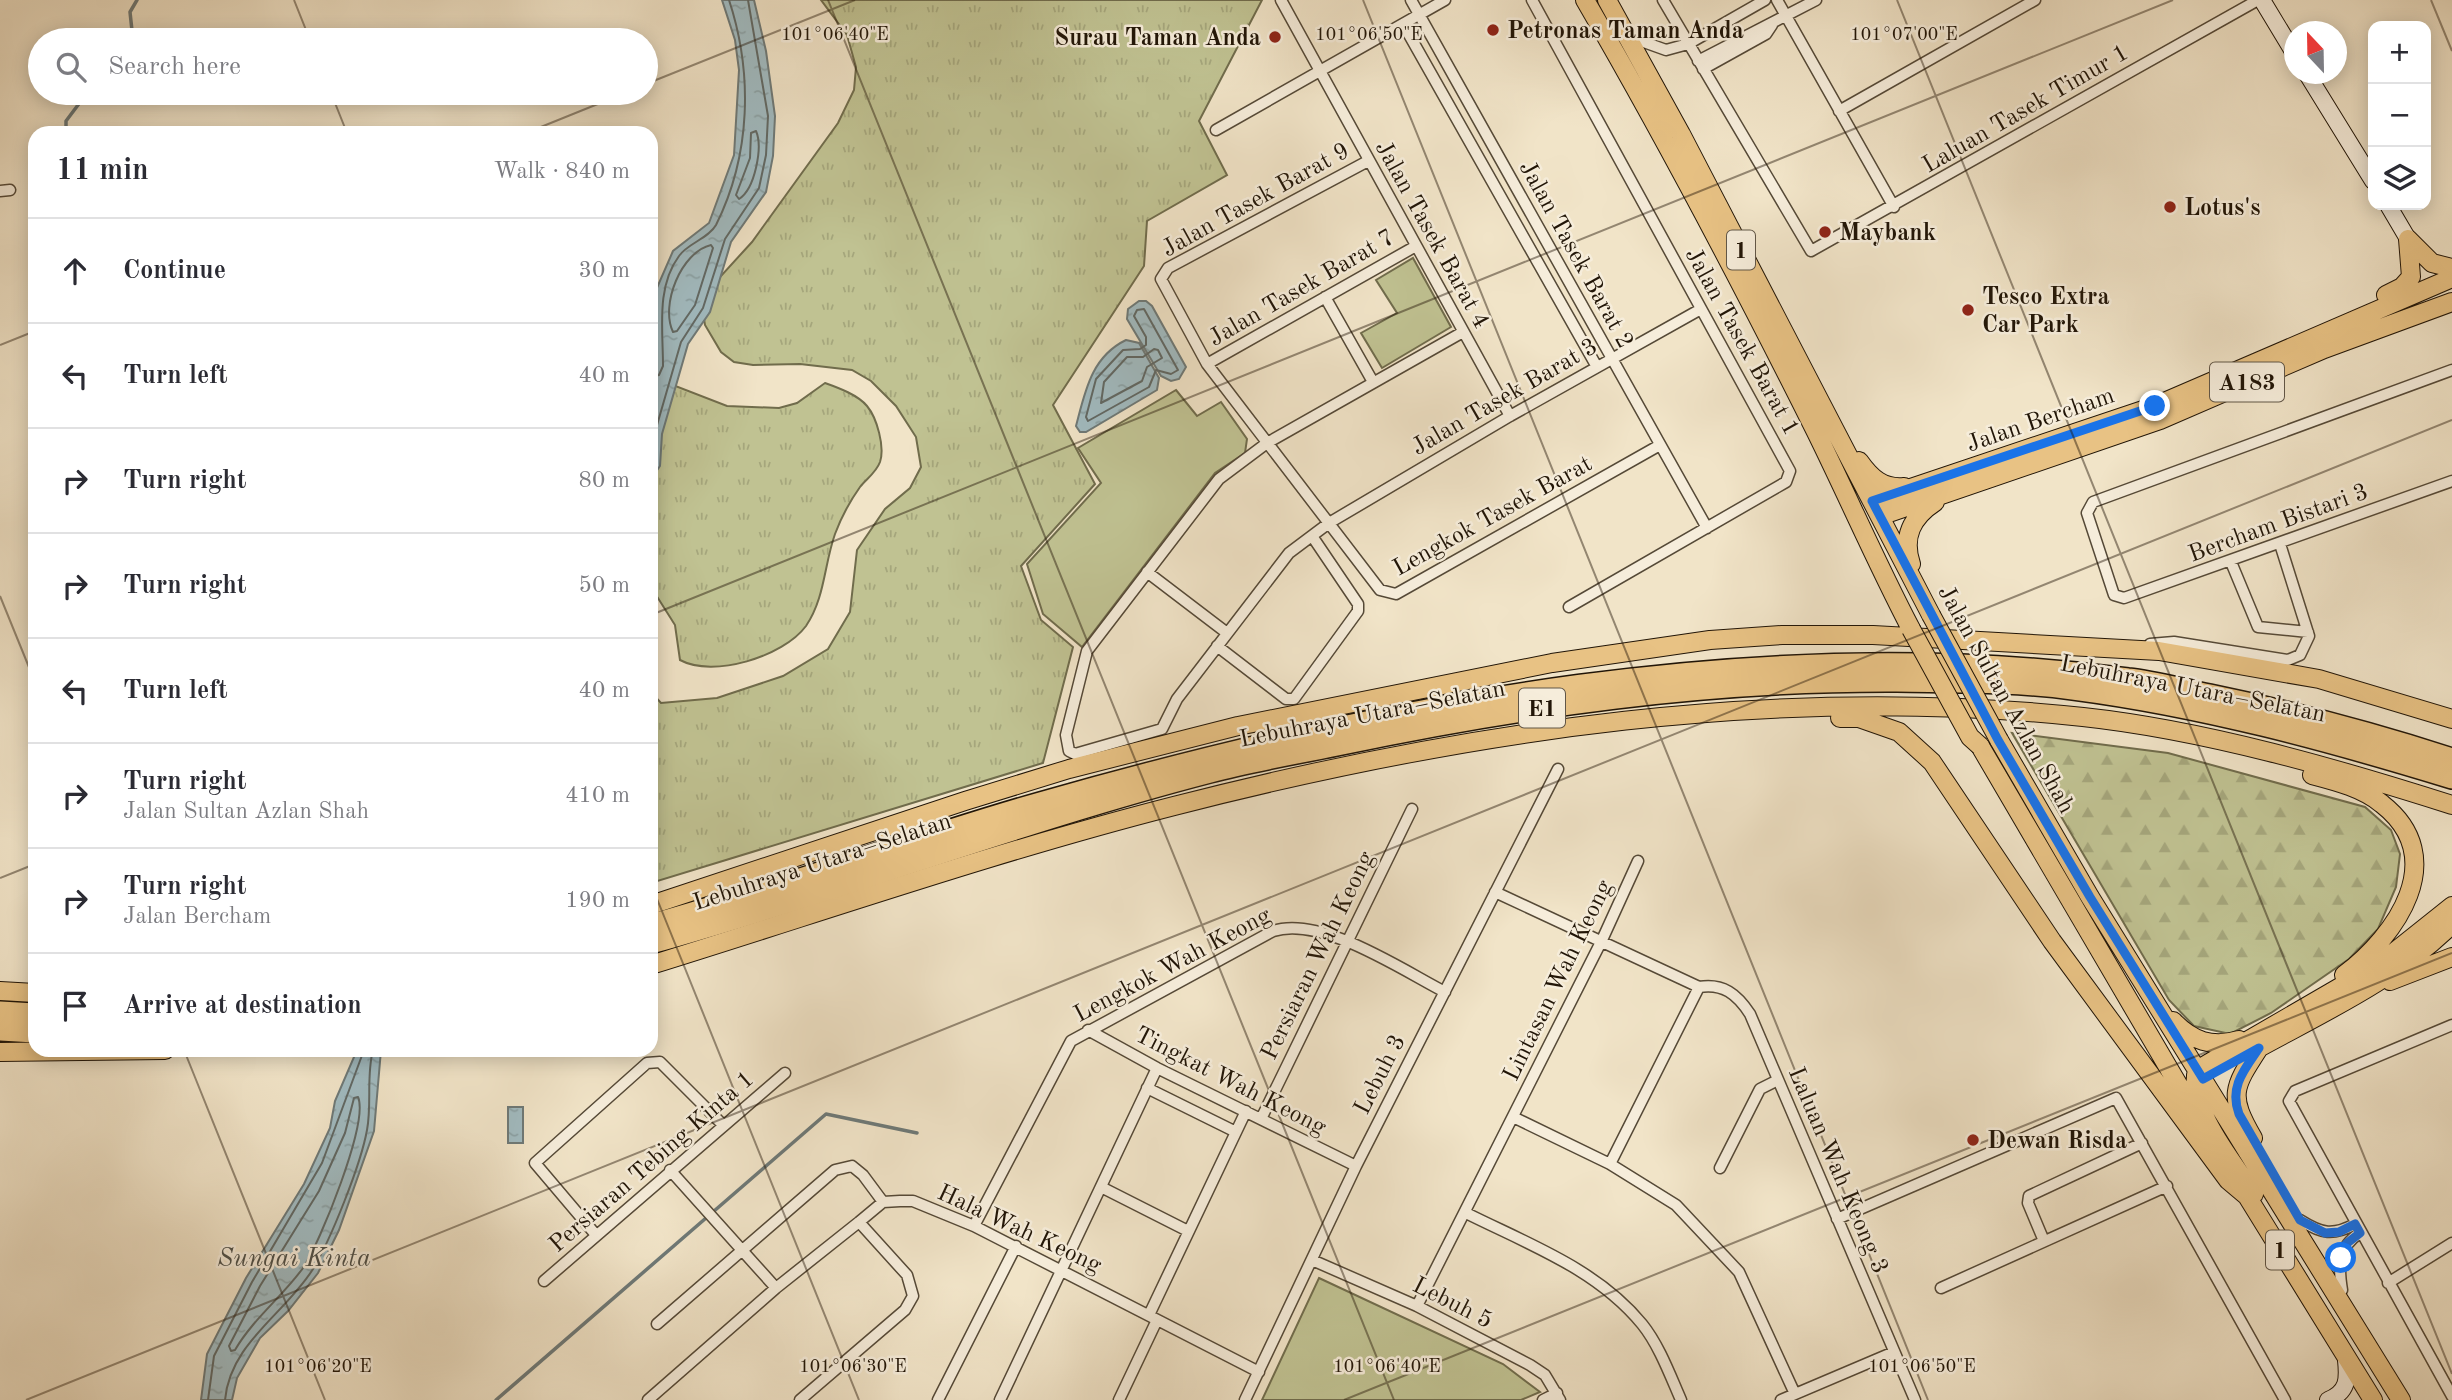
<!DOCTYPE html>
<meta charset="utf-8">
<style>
:root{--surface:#fff;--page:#f2f2f3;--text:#2b2b33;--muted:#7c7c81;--line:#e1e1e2}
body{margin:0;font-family:"Old Standard TT",serif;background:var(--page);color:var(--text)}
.controls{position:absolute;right:21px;top:21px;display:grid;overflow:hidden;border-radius:14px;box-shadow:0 4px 18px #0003}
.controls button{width:63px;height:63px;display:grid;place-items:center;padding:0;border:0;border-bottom:2px solid var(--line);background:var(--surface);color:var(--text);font:35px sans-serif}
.compass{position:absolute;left:2284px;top:21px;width:63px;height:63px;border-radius:50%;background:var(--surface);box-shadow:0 4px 18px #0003;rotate:338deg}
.stop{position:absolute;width:21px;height:21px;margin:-16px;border:5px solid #1a73e8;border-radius:50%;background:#fff}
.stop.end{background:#1a73e8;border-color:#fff;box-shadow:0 2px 7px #0008}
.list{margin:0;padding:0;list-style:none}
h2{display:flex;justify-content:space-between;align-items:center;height:91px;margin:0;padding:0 28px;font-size:30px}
h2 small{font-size:23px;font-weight:400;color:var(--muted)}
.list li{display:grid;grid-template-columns:46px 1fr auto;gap:21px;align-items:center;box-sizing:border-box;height:105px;padding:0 28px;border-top:2px solid var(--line)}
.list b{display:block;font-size:26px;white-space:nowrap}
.list p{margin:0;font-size:23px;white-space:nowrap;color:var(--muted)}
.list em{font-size:23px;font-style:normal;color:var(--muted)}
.icon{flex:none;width:38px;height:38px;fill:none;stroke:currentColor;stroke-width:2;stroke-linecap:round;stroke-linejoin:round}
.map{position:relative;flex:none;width:2452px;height:1400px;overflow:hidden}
.search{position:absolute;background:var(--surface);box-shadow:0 4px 18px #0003;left:28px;top:28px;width:630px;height:77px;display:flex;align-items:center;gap:18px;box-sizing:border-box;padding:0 24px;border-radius:38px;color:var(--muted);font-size:26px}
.panel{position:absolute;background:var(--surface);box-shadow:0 4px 18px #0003;left:28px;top:126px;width:630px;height:931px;border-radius:21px}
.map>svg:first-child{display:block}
</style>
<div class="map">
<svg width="2452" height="1400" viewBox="0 0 2452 1400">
<defs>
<pattern id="grass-tufts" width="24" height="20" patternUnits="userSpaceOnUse" patternTransform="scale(1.75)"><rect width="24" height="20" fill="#c0c292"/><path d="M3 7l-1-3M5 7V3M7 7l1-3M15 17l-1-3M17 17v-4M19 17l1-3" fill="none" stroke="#a5a67c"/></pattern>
<pattern id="forest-firs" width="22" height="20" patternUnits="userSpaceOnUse" patternTransform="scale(1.75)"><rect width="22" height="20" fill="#c0c292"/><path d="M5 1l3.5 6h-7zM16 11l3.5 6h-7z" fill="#a5a67c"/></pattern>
<pattern id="water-ripples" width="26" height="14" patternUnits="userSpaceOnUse" patternTransform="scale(1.75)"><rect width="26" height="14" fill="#a1bbc1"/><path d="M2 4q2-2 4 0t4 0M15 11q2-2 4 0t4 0" fill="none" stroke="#8aa0a4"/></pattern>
</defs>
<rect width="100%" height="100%" fill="#f1e4c8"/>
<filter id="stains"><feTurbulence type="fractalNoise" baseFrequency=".00286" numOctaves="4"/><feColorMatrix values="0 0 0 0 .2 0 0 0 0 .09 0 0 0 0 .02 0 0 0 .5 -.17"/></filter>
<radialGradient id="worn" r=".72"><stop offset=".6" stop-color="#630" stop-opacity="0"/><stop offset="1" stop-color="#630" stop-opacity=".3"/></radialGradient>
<!-- grass -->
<path fill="url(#grass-tufts)" stroke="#706c4c" stroke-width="2" d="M 821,0 L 1262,0 L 1199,121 L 1227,175 L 1147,221 L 1144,266 L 1053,405 L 1095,484 L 1021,566 L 1041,620 L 1073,647 L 1043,763 L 651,883 L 651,692 L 661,703 L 717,698 L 783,676 L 828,649 L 850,612 L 857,550 L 885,509 L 910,488 L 921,467 L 916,437 L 896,406 L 871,381 L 852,370 L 800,364 L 753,365 L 734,362 L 721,352 L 705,325 L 703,313 L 720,277 L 752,242 L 838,123 L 854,90 L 856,67 L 847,35 Z
M 825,383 C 839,388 858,395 867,406 C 877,418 885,447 880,462 C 876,473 866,479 860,487 C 850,501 841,518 835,534 C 824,565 825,598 806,626 C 783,657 713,678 680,660 L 675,625 L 651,587 L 651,390 L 673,385 L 727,406 L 779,408 L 797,403 Z"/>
<!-- forest -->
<path fill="url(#forest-firs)" stroke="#706c4c" stroke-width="2" d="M 2012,733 L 2168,753 L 2365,807 L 2391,830 L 2400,854 L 2396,887 L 2378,929 L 2349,959 L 2271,1013 L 2230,1034 L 2194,1026 L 2169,1000 Z"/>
<!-- park -->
<path fill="#c0c292" stroke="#706c4c" stroke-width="2" d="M 1413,258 L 1451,327 L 1382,368 L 1361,333 L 1397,313 L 1376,280 Z
M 1176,390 L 1197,416 L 1221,402 L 1247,439 L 1245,453 L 1215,473 L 1082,647 L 1043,614 L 1027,564 L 1101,483 L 1078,448 Z
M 1319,1278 L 1503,1364 L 1540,1392 L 1521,1400 L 1262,1400 Z"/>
<!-- water -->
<path fill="url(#water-ripples)" stroke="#6e7977" stroke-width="2" d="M 722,0 L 754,0 L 766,51 L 775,116 L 773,156 L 766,192 L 731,242 L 710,312 L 688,344 L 662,434 L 660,466 L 651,479 L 651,377 L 656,365 L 656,290 L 673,251 L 709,223 L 734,155 L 739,70 L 735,40 Z
M 1139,301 L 1146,301 L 1152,306 L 1186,367 L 1179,379 L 1171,381 L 1161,376 L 1127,319 L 1128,309 Z
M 1126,340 L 1139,343 L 1159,378 L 1157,390 L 1086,432 L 1080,432 L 1076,426 C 1085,392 1091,357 1126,340 Z
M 357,1050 L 381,1050 L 374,1131 L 339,1230 L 318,1273 L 288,1311 L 260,1338 L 237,1378 L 232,1400 L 201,1400 L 207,1354 L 246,1278 L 304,1184 L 330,1128 L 335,1101 Z
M 508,1107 L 523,1107 L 523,1143 L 508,1143 Z"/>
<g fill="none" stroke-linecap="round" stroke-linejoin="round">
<!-- shore -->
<path stroke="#616864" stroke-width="2" d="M 756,131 C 763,147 755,189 739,199 L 736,195 L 750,158 L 751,133 Z
M 711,245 L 713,248 L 695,305 L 677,331 L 673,332 C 660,305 681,252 711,245 Z
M 1144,309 L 1178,370 L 1171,374 L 1156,370 L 1149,387 L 1088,421 L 1086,417 L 1096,379 L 1123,350 L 1140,349 L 1146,345 L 1146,337 L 1134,316 L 1137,310 Z
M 1154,349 L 1158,350 L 1162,358 L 1147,367 L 1142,381 L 1101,403 L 1104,382 L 1127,357 L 1143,357 Z
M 651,377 L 659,375 L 663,366 C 663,329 656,287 679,256 C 688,243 708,239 716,225 C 751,155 753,73 729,0
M 651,467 L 655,432 L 681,342 L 703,308 L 725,239 L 759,188 L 766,155 L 768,116 L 748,0
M 358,1097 C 369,1122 320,1243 303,1268 C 282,1297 253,1319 235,1350 L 231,1351 L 229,1346 L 260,1286 L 319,1191 L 345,1133 L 354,1098 Z
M 208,1400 L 214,1356 L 252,1282 L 322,1163 L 364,1050
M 225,1400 C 230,1343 285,1314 313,1269 C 331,1239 361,1164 367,1130 C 372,1104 366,1076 373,1050"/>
<!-- stream -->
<path stroke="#6e7977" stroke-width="3.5" d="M 133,40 L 130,12 L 137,0
M 66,133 L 66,121 L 87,93
M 496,1400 L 826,1114 L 917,1133"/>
<!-- street casing -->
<g stroke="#554937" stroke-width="13">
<path id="street" d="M 1281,0 L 1510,416
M 1411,0 L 1707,528
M 1532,0 L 1790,471 L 1786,482 L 1569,607
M 1663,0 L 1811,251 L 2258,0
M 1777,0 L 1894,207
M 1403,24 L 1597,367
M 1627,36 L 1666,50 L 1688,44 L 1765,0
M 1698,61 L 1816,0
M 1703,69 L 1766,34 L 1772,25
M 1839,111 L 2035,0
M 1216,130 L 1445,0
M 1368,161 L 1168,268 L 1161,279 L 1207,364 L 1380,590 L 1396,594 L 1660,445
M 0,191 L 10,190
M 1325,297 L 1373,382
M 1463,332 L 1267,443 L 1219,479 L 1087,651 L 1066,735 L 1069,751 L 1075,754 L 1162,729 L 1177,699 L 1289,553 L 1329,523 L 1510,416 L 1701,309
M 1207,364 L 1416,246
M 2452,370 L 2093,502 L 2087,513 L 2114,595 L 2124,598 L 2452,481
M 2231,562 L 2258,627 L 2308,632
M 1147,572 L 1227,633
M 2150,644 L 2174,642 L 2288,660 L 2300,655 L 2309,636 L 2280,544
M 1217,646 L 1286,699 L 1294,699 L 1358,611 L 1358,604 L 1312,536
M 1495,892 L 1699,987
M 1699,987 C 1723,983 1737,994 1750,1014 L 1915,1400
M 2452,1025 L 2295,1091 L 2289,1101 L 2452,1396
M 1088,1030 L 1157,1068 L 1356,1166
M 1147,1088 L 1236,1132
M 1513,1117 L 1610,1164 L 1676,1205 L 1739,1272 L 1795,1394
M 1261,1119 L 1412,809
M 1610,1164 L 1699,987
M 1720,1168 L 1760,1089 L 1778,1080
M 670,1170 L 776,1288
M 1101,1187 L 1188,1231
M 1466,1213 C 1528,1244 1597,1269 1642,1324 C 1659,1345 1670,1375 1681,1400
M 1837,1219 L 2116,1098 L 2285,1400
M 2300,1220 C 2322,1234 2333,1236 2355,1224
M 974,1226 L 1071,1041 L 1273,931 C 1321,915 1402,970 1445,992
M 596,1235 L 535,1163 L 647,1063 L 660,1062 L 723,1125
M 2044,1241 L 2028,1203 L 2029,1196 L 2142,1143
M 1312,1260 L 1417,1306 L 1530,1365 L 1545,1375 L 1560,1400
M 544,1281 L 785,1073
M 2388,1283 L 2452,1243
M 1941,1288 L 2167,1186
M 2342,1290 C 2338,1266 2338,1247 2360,1233
M 1417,1306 L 1602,940 L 1638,861
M 1149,1315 L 1246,1111
M 657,1324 L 835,1170 L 852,1166 L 863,1175 L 883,1202
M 648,1400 L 776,1288 L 859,1222 L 883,1202 L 900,1201 L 913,1201 L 974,1226 L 1259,1372
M 800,1400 L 905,1310 L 913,1296 L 907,1275 L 859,1222
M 938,1400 L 1016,1246
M 1000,1400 L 1157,1068
M 1119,1400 L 1157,1320
M 1245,1400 L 1356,1166 L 1558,769
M 1543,1400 L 1557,1393
M 1781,1400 L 1894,1352"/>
</g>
<!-- secondary casing -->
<g stroke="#211507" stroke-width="18">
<path id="secondary" d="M 2262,0 L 2294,53
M 2307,74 L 2373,181
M 2388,205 L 2408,239
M 2328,1400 C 2348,1392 2348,1379 2346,1360"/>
</g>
<!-- primary casing -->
<g stroke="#211507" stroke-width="20">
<path id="primary" d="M 1585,0 C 1667,141 1743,286 1816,432 C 1848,497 1877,564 1911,629
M 1607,0 L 1681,134 L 1931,615
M 2408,239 L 2432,263 L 2452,268
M 2386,295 L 2402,287 L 2411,277 L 2408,239
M 1859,461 C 1871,478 1883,489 1904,487
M 1872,501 L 2155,406 L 2452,278
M 1880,516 L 2160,420 L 2324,349 L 2452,302
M 1911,564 C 1902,537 1912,517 1935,502
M 1840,718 L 1859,718 L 1899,732 L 1932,762 L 2052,941 L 2228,1180 L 2247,1196
M 1999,740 L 2090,897 L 2401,1400
M 1980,746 L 2206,1132
M 2312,775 C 2335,781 2363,788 2382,804 C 2451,858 2396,936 2344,975
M 651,905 L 965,801 L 1069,769 L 1238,726 L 1552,663 L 1710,640 L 1782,635 L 1873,635 L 2159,651 L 2319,679 L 2452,719
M 651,965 C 825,911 998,851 1174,806 C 1470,730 1778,684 2083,717 C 2204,730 2336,768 2452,805
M 2390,981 L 2452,957
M 0,991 L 35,993
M 2173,1021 C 2192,1041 2212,1048 2239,1040
M 2255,1050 C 2322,1013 2397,979 2452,924
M 0,1052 L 165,1050
M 2253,1138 C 2228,1095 2233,1088 2259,1048
M 2242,1188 L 2373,1400
M 2254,1194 C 2234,1163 2187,1108 2197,1070 L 2378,965 L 2452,906"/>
</g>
<!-- highway casing -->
<g stroke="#211507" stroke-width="24">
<path id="highway" d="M 651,925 C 782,889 909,840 1040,803 C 1391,703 1763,631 2128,679 C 2156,682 2183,690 2210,695 C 2292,712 2372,733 2452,759
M 651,943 C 839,891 1021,821 1210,772 C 1251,761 1294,754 1337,745 C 1522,706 1708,680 1897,681 C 1956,682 2015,681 2073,689 C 2203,706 2328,740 2452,778
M 0,1012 L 35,1014
M 0,1030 L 35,1032"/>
</g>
<!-- street -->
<use href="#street" stroke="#f6eddb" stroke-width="10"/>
<!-- secondary -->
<use href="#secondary" stroke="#f6eddb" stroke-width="16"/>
<!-- primary -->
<use href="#primary" stroke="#e8c284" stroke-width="18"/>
<!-- highway -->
<use href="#highway" stroke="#e8c284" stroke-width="21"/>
<!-- primary-bridge casing -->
<g stroke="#211507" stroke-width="20" stroke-linecap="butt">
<path id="primary-bridge" d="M 1931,615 L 1999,740
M 1911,629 L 1970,737 L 1980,746"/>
</g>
<!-- primary-bridge -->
<use href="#primary-bridge" stroke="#e8c284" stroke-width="18"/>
</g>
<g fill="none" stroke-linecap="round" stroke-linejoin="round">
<!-- route -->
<path stroke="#1a73e8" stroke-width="9" d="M 2155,406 L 1872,501 L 1998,740 L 2090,897 L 2203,1079 L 2259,1048 C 2244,1070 2229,1087 2239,1114 L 2300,1220 L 2325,1233 L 2339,1232 L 2355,1224 L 2360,1233 L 2346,1244 L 2341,1258"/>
</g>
<!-- ticks -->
<path fill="none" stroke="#211507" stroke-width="2" stroke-opacity="0.45" d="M 294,0 L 310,40M 828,0 L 1394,1400M 1363,0 L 1928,1400M 1897,0 L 2452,1374M 2431,0 L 2452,51M 646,84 L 855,0M 331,93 L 347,133M 526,133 L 625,93M 0,345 L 35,331M 0,596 L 35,682M 651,615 L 2173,0M 0,878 L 35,864M 651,884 L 859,1400M 184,1050 L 325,1400M 26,1400 L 2452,420M 1344,1400 L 2452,953"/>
<!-- markers -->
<g fill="#8f2418" stroke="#f6eddb" stroke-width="2.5">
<circle cx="1493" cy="30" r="7"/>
<circle cx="1275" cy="37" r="7"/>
<circle cx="2170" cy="207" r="7"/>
<circle cx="1825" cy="232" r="7"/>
<circle cx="1968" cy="310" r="7"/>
<circle cx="1973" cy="1140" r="7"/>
</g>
<g text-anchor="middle" stroke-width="5" stroke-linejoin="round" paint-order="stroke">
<!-- shield labels -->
<g fill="#f6eddb" stroke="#615647" stroke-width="2">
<rect x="1727" y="230.5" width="28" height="39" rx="5"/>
<rect x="2210" y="362.5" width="74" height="39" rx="5"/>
<rect x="1519" y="688.5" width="46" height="39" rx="5"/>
<rect x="2266" y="1230.5" width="28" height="39" rx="5"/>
</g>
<g font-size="23" font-weight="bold" fill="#211507">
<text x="1741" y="258">1</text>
<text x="2247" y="390">A183</text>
<text x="1542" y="716">E1</text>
<text x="2280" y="1258">1</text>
</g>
<!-- poi labels -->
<g font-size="24" font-weight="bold" fill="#211507" stroke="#f6eddb" text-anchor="start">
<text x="1507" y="38">Petronas Taman Anda</text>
<text x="1261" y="45" text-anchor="end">Surau Taman Anda</text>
<text x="2184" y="215">Lotus's</text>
<text x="1839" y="240">Maybank</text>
<text x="1982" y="304">Tesco Extra<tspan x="1982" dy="28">Car Park</tspan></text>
<text x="1987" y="1148">Dewan Risda</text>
</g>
<!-- street labels -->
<g font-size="24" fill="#211507" stroke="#f6eddb">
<text transform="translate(2025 108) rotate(-30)" y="8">Laluan Tasek Timur 1</text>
<text transform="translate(1255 199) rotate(-29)" y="8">Jalan Tasek Barat 9</text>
<text transform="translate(1433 234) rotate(61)" y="8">Jalan Tasek Barat 4</text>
<text transform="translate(1577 254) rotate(61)" y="8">Jalan Tasek Barat 2</text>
<text transform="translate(1301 287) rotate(-30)" y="8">Jalan Tasek Barat 7</text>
<text transform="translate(1743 341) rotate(61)" y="8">Jalan Tasek Barat 1</text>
<text transform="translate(1504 396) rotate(-30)" y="8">Jalan Tasek Barat 3</text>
<text transform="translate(2040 419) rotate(-19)" y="8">Jalan Bercham</text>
<text transform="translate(1492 515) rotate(-29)" y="8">Lengkok Tasek Barat</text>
<text transform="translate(2278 522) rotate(-20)" y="8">Bercham Bistari 3</text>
<text transform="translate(2193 688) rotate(11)" y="8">Lebuhraya Utara–Selatan</text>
<text transform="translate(2007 699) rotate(61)" y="8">Jalan Sultan Azlan Shah</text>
<text transform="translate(1372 713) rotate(-11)" y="8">Lebuhraya Utara–Selatan</text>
<text transform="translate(822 861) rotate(-18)" y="8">Lebuhraya Utara–Selatan</text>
<text transform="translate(1317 955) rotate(-64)" y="8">Persiaran Wah Keong</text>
<text transform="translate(1172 964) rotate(-28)" y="8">Lengkok Wah Keong</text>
<text transform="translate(1557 980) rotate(-64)" y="8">Lintasan Wah Keong</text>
<text transform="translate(1379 1074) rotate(-63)" y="8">Lebuh 3</text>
<text transform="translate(1231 1080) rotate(27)" y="8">Tingkat Wah Keong</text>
<text transform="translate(651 1161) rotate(-41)" y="8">Persiaran Tebing Kinta 1</text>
<text transform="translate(1839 1170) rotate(67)" y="8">Laluan Wah Keong 3</text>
<text transform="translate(1020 1228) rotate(25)" y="8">Hala Wah Keong</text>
<text transform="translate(1453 1302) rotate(27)" y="8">Lebuh 5</text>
</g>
<!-- water labels -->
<g font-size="26" font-style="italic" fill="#4e4f48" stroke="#f6eddb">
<text x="294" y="1266">Sungai Kinta</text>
</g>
</g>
<g font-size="18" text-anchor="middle" fill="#211507" stroke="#f6eddb" stroke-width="5" stroke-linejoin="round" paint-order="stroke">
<text x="835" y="40">101°06'40"E</text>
<text x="1369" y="40">101°06'50"E</text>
<text x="1904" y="40">101°07'00"E</text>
<text x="318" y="1372">101°06'20"E</text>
<text x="853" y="1372">101°06'30"E</text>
<text x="1387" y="1372">101°06'40"E</text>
<text x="1922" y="1372">101°06'50"E</text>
</g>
<rect width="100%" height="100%" filter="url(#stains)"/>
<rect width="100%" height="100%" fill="url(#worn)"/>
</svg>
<div class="controls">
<button>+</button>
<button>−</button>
<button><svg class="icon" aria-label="layers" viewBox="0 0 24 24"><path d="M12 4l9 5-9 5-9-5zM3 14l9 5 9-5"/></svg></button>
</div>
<svg class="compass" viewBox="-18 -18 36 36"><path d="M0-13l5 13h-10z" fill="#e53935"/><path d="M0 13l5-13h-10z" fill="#7c7c81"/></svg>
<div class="stop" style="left:2341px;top:1258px"></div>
<div class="stop end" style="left:2155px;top:406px"></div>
<div class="search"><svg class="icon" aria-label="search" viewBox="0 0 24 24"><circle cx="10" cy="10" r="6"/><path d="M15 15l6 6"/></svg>Search here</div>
<section class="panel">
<h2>11 min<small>Walk · 840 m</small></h2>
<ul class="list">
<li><svg class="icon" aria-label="ahead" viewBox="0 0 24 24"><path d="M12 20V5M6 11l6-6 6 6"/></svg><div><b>Continue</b></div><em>30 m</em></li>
<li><svg class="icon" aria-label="left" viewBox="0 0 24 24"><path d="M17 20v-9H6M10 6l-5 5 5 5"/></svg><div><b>Turn left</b></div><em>40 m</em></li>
<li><svg class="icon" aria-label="right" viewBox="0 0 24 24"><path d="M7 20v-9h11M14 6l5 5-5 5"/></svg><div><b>Turn right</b></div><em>80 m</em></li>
<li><svg class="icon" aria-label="right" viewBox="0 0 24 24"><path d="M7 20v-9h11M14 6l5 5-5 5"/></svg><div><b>Turn right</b></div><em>50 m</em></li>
<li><svg class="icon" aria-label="left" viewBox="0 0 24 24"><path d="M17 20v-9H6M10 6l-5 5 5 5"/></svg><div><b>Turn left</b></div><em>40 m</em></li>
<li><svg class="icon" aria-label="right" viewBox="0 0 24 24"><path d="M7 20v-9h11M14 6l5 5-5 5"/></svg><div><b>Turn right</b><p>Jalan Sultan Azlan Shah</p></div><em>410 m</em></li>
<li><svg class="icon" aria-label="right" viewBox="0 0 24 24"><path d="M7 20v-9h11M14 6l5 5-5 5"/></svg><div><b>Turn right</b><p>Jalan Bercham</p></div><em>190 m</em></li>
<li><svg class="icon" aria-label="arrive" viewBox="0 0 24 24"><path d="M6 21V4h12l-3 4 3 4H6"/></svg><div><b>Arrive at destination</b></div></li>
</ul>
</section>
</div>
